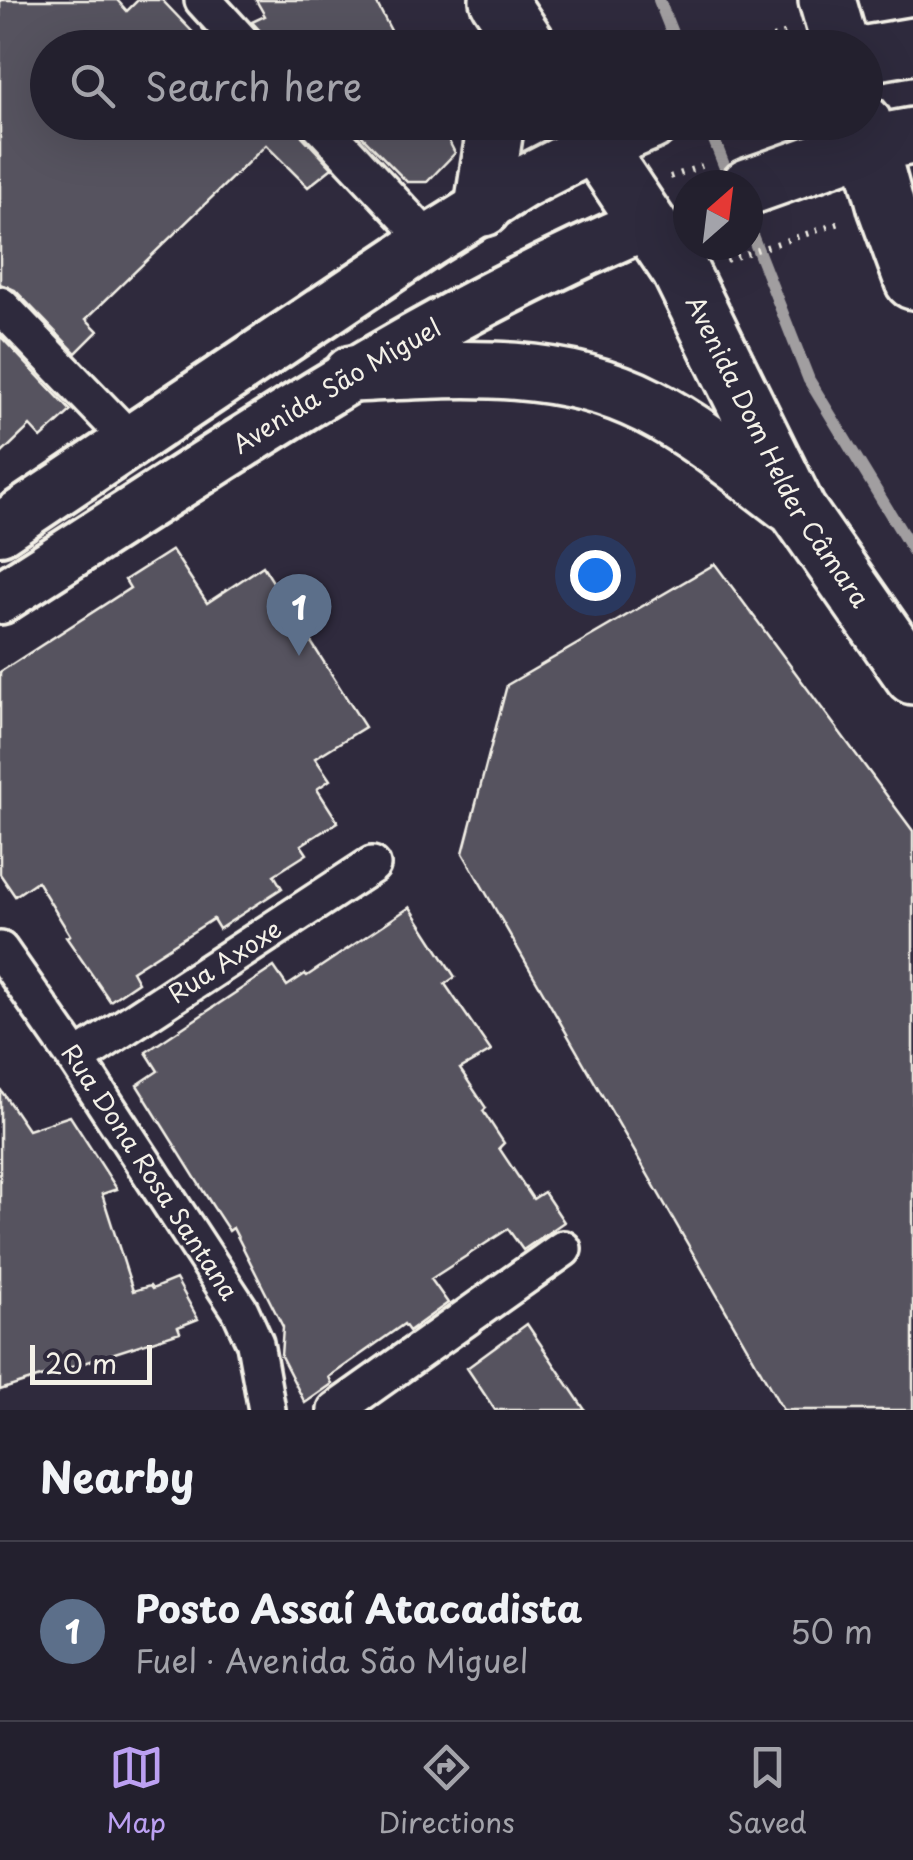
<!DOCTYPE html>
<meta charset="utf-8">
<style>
:root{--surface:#23202e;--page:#2f2d3a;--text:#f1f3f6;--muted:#a3a3aa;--line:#403e4a;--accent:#bca0f2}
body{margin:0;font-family:"Playpen Sans",sans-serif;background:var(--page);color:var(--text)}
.compass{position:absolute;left:673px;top:170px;width:90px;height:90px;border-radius:50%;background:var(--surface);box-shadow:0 10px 40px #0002;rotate:28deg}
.scale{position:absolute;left:30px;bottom:25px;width:122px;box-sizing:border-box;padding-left:10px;border:5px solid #f4f1e8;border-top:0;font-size:28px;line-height:35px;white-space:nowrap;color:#f4f1e8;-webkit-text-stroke:8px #2f2a3d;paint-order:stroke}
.you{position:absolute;left:595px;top:575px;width:35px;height:35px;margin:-25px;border:8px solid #fff;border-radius:50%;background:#1a73e8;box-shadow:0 0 0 15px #1a73e833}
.badge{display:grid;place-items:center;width:65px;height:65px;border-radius:50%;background:var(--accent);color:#fff;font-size:32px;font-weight:700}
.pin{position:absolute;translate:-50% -82px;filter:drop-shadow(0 2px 5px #0008)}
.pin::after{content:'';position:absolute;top:52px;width:35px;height:30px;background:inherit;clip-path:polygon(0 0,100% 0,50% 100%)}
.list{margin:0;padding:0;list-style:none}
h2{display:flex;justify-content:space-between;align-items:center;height:130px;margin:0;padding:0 40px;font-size:42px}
h2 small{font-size:32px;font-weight:400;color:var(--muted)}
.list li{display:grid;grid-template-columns:65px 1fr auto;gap:30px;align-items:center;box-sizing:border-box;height:180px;padding:0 40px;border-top:2px solid var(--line)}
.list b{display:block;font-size:38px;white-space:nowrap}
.list p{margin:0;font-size:32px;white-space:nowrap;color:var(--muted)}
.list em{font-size:32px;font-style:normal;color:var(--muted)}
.icon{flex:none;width:55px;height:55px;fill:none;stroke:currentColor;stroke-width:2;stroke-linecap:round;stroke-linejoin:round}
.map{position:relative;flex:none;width:913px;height:1410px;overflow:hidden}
.search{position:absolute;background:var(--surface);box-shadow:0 10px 40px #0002;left:30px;right:30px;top:30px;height:110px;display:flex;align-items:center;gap:25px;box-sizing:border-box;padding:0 35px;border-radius:55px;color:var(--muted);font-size:38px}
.sheet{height:310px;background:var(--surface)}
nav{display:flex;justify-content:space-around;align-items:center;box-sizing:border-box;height:140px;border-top:2px solid var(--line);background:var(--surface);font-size:28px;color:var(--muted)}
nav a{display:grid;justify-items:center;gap:5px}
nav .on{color:var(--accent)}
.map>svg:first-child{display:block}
</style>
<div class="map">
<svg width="913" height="1410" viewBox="0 0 913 1410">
<rect width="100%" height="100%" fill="#2f2a3d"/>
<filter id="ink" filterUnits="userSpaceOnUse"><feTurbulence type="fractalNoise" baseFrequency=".01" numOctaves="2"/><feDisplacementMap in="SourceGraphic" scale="20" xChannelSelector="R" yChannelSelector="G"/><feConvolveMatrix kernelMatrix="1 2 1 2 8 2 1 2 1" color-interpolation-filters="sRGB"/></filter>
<g filter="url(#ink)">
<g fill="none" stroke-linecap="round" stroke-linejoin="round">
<!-- stream -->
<path stroke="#a19ea0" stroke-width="12" d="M 659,0 L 678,48
M 707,122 L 731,183
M 748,225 L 809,380 L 913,551"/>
</g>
<!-- building -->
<path fill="#56525f" stroke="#f4f1e8" stroke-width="2.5" d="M 0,0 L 117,0 L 127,11 L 138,0 L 162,0 L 206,46 L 213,42 L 218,48 L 48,48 L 48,122 L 297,122 L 302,136 L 332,168 L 308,187 L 266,145 L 86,319 L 98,331 L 76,353 L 15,290 L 0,284 Z
M 256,0 L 375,0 L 400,48 L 268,48 L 263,34 L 252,22 L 265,16 Z
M 348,122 L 439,122 L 455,153 L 427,182 L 407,182 Z
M 0,336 L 71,411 L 41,438 L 30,426 L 0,455 Z
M 172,550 L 207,603 L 263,566 L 365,727 L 315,758 L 330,780 L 317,789 L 338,822 L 301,845 L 307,854 L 274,875 L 282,888 L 219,929 L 213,919 L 132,971 L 138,982 L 110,1001 L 66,937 L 70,935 L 37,881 L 15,896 L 0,874 L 0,672 L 130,588 L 125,580 Z
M 715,564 L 913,831 L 913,1410 L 783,1410 L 463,853 L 507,685 Z
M 410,907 L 455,977 L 445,984 L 491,1051 L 460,1069 L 486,1108 L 483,1111 L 504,1143 L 499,1148 L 533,1199 L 544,1192 L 564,1222 L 523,1250 L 508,1229 L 431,1279 L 448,1303 L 409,1331 L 404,1324 L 329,1377 L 332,1384 L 305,1403 L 281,1356 L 283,1327 L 233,1228 L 229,1231 L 212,1205 L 137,1085 L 158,1071 L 146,1052 L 274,967 L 287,986 L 305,974 L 307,976 Z
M 0,1089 L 28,1130 L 70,1116 L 117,1189 L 102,1194 L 133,1291 L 150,1286 L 152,1289 L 176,1279 L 198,1319 L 178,1327 L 180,1332 L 0,1390 Z
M 527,1324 L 585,1410 L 495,1410 L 467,1368 Z"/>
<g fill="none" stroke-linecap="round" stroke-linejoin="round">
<!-- minor casing -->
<g stroke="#f4f1e8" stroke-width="42">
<g id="minor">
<path d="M 203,0 L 247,48"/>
<path d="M 318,122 L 429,241"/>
<path d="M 0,305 L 131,441"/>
<path id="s1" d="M 0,950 L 76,1059 L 240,1310 L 255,1343 L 267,1410"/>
<path id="s2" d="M 76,1059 L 372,865"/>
<path d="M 336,1410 L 563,1249"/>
</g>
</g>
<!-- secondary casing -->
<g stroke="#f4f1e8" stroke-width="58">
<g id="secondary">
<path d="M 0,529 L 429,241 L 522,183 L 596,145"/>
<path id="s3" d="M 0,598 C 211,464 417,320 648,223"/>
</g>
</g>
<!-- primary casing -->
<g stroke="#f4f1e8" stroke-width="62">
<g id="primary">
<path d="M 498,0 L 530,48"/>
<path d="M 827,0 L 841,48"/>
<path d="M 866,54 L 913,46"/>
<path id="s4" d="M 580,122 L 680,271 L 798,511 L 913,676"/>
<path d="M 863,122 L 886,207 L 913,281"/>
<path d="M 596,145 L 650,122"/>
<path d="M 748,187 L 869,144 L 913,136"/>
<path d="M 483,208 L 496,122"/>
<path d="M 352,374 C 452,369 556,359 648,406 C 699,432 743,469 788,503"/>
</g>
</g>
<!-- path -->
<path stroke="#f4f1e8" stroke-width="6" stroke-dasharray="2.5 8" stroke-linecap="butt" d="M 743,48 L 787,33
M 670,177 L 705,165
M 726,260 L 843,222"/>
<!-- minor -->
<use href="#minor" stroke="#2f2a3d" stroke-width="35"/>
<!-- secondary -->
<use href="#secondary" stroke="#2f2a3d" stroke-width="50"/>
<!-- primary -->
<use href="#primary" stroke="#2f2a3d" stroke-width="55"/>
</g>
</g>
<g text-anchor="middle" stroke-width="10" stroke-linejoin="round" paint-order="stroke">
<!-- street labels -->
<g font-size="25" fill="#f4f1e8" stroke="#2f2a3d">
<text dy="9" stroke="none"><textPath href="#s3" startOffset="398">Avenida São Miguel</textPath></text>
<text dy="9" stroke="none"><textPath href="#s4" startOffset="385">Avenida Dom Helder Câmara</textPath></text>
<text dy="9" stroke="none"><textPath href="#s2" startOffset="178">Rua Axoxe</textPath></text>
<text dy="9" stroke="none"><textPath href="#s1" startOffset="268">Rua Dona Rosa Santana</textPath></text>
</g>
</g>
</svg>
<svg class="compass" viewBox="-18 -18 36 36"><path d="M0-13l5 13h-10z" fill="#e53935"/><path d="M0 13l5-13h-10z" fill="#a3a3aa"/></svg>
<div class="scale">20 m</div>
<div class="you"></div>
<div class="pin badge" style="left:299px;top:656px;background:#5c6f8a">1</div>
<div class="search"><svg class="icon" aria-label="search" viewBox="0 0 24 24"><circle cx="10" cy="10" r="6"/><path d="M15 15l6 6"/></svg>Search here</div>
</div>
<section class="sheet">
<h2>Nearby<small></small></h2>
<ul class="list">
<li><span class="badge" style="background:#5c6f8a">1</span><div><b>Posto Assaí Atacadista</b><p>Fuel · Avenida São Miguel</p></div><em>50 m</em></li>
</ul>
</section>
<nav>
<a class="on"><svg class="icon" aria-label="map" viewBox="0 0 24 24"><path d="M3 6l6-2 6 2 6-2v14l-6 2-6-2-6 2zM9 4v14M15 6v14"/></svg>Map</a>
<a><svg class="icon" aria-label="directions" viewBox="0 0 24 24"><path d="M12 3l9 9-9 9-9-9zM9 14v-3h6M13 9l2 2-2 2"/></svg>Directions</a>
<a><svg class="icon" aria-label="saved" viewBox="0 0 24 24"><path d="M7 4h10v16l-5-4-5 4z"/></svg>Saved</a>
</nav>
